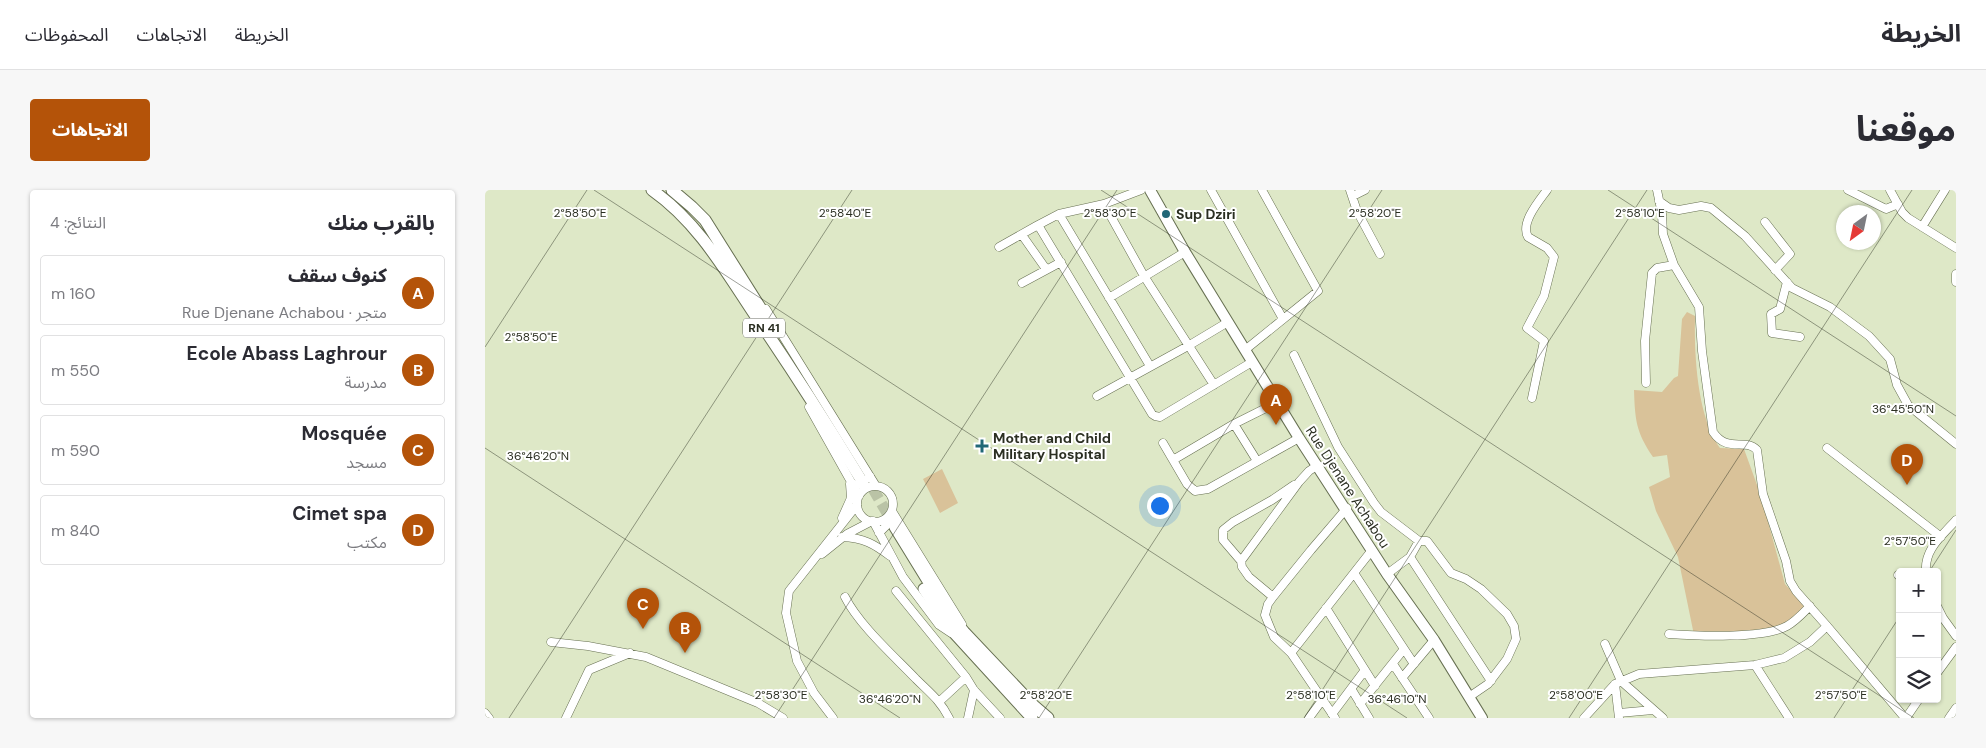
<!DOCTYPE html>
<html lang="ar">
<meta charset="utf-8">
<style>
:root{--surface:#fff;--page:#f7f7f7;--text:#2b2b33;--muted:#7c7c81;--line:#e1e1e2;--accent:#b45309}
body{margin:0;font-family:"DM Sans","Noto Sans Arabic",sans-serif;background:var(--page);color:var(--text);direction:rtl}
.controls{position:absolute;right:15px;bottom:15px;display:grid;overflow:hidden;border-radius:5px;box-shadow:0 1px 4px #0004}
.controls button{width:45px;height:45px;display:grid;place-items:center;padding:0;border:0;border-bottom:1px solid var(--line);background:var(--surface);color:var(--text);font:25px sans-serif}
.compass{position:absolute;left:1351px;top:15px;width:45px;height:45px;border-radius:50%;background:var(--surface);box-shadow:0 1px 4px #0004;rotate:213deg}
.you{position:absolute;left:674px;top:315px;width:18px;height:18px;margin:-12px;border:4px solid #fff;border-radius:50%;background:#1a73e8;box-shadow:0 0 0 8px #1a73e833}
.badge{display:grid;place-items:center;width:32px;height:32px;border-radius:50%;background:var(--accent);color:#fff;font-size:16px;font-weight:700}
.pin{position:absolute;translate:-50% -41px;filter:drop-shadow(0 1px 2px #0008)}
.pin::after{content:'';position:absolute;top:26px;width:18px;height:15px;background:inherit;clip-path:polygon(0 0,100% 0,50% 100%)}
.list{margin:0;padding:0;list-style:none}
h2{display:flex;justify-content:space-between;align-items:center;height:65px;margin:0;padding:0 20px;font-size:21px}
h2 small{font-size:16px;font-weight:400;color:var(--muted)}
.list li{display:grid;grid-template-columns:32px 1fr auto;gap:15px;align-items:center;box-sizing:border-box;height:70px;margin:0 10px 10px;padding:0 10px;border:1px solid var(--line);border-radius:5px}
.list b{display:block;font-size:19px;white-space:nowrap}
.list p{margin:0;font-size:16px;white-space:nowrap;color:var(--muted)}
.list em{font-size:16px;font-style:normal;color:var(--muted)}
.icon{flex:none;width:28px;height:28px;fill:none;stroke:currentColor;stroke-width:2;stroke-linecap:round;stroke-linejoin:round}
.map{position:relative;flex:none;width:1471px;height:528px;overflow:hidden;direction:ltr;border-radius:5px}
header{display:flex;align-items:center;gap:30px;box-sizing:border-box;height:70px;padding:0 25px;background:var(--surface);border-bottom:1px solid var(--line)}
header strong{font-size:24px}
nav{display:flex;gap:28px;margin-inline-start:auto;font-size:18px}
.intro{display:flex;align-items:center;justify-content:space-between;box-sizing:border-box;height:120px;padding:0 30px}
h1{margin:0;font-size:35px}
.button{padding:12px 22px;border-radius:5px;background:var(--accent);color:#fff;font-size:18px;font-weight:700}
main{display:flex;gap:30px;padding:0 30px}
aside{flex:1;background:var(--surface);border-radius:5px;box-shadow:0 1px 4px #0004}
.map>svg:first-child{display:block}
</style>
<header>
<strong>الخريطة</strong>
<nav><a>الخريطة</a><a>الاتجاهات</a><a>المحفوظات</a></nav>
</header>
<div class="intro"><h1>موقعنا</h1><a class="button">الاتجاهات</a></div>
<main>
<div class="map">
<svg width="1471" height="528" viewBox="0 0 1471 528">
<rect width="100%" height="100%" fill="#dee8c7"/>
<!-- green -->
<path fill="#d9c299" d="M 1202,122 L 1210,126 C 1209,164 1212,227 1235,258 L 1259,259 L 1276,306 L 1300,394 L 1321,417 L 1307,432 L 1291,438 L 1209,445 L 1193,367 L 1171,321 L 1164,297 L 1185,287 L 1182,265 L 1168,267 C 1151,242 1150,230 1149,200 L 1177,202 L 1189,188 L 1193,186 L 1197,129 Z
M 457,279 L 473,313 L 455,323 L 438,289 Z"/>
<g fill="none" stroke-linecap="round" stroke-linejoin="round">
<!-- highway-tunnel -->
<path stroke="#bac3a6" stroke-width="11" stroke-dasharray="11 5.5" stroke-linecap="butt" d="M 380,285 L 410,337"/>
<!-- minor casing -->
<g stroke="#677052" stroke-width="9">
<path id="minor" d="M 656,0 L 619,14 L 574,24 L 553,35 L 667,224 L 670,226 L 675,227 L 767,172
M 726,0 L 798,129
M 865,0 L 872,21 L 895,64
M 1172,0 L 1177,24 L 1178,44 L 1189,75 L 1214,117 L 1217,161 L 1228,242 C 1243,264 1260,247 1272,260 L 1278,304 L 1301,371 L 1305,391 L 1311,401 L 1342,436 L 1420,528
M 1363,0 L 1401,19 L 1413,14
M 1405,0 L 1417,22 L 1423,28 L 1471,58
M 868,6 L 880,0
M 1174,11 L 1184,18 L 1194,20 L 1216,16 L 1226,18 L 1260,46 L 1307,98 L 1345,117 L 1384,146 L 1405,169 L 1412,195 L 1423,215 L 1471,254
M 619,14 L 659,86 L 729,195
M 574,24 L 665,176
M 1280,32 L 1305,64 L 1290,80
M 1437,37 L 1460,0
M 537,45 L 561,79
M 514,57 L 553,35
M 1471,84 L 1471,92
M 1302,92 L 1295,119 L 1286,124 L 1287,143 L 1315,147
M 537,93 L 576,72
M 624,108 L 700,62
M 281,119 L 391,296
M 760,160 L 833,101 L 777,0
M 809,165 L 853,257 L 889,313 L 896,322 L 934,351 L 942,351 L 966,383 L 981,389 L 996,399 L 1022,424 L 1029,436 L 1031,449 L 1022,469 L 1003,494 L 984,507
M 1161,193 L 1160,151 L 1167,83 L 1172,78 L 1189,75
M 612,206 L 703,156 L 743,132
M 1047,208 L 1059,151 L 1042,138 L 1059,106 L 1069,67 L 1062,58 L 1043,47 C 1035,33 1054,11 1062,0
M 324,217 L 374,306
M 749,234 L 772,271
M 678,253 L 702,294 L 710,301 L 723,299 L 814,248
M 1342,258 L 1456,347
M 688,270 L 749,234 L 793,212
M 833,275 L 824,281 L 814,292 L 756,371 L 757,377 L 764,387 L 788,407 L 826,360 L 862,318
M 367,295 L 376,294 L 385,286
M372 314a18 18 0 1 1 36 0a18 18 0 1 1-36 0Z
M 407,321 L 477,434
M 357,328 L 366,308 L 365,294
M 388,331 L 418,387 L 454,435 L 466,443
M 394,343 L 404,333 L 413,331
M 357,347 C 379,348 389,354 405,366
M 337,364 L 362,344 L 387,331
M 925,367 L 1006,491
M 756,371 L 738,350 L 738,340 L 748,332 L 787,310 L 809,295
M 1441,382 C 1439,359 1457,346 1471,330
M 869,383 L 929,474
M 902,384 L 925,367 L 934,351
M 1413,385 L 1415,387
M 411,401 L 481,487 L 489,500 L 515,528
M 360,407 C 374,435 409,466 431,489 C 445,503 455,510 464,528
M 788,407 L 783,414 L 780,425 L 789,447 L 806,463 L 850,528
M 1452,416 L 1458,428 L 1471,446
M 841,418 L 890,496
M 1184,444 C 1212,446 1278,449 1302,436 C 1311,431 1318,423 1325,416
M 66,452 L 103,456 L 161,467 L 273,513 L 298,528
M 1120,454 L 1136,491 L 1178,528
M 806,463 L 887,360
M 908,474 L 944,528
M 1270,475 L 1304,528
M 1452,483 L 1471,457
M 917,488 L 949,450
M 1130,494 L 1134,528
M 867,500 L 884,528
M 455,511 L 481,487
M 875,514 L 919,459
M 0,523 L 4,528
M 1134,523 L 1168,520
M 847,524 L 880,480
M 81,528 L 104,480 L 145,463
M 348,528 L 329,503 L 312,471 L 301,423 L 304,401 L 372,315
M 483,528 L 489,500
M 824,528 L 838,509
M 1099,528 L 1130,494 L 1154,484 L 1270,475 L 1299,468 L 1325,452 L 1342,436
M 1421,528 L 1434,509
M 1464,528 L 1471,518"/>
</g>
<!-- major casing -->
<g stroke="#677052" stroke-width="12">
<path id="major" d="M 665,0 L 700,62 L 814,248 L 902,384 L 949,450 L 997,528"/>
</g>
<!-- highway casing -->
<g stroke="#677052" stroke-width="13">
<path id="highway" d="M 167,0 C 214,33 241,82 272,128 C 308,181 342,234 375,288
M 187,0 L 207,17 L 220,30 L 281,127
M 410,337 L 461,420 L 479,442 L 549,516 L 563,528
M 439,399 L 463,436 L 547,528"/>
</g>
<!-- minor -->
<use href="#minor" stroke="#fff" stroke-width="8"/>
<!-- major -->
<use href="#major" stroke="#fff" stroke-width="10"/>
<!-- highway -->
<use href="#highway" stroke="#fff" stroke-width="11"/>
</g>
<!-- ticks -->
<path fill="none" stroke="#2b2f22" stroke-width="1" stroke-opacity="0.45" d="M 109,0 L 922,528M 616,0 L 1429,528M 1123,0 L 1471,226M 0,157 L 102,0M 0,258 L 415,528M 1444,382 L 1471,340M 24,528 L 367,0M 289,528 L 632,0M 554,528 L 897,0M 819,528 L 1162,0M 1084,528 L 1427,0M 1349,528 L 1415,426"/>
<!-- markers -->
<g fill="#216777" stroke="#fff" stroke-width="2">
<circle cx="681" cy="24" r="5"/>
<path d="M494.5 248.5h5v5h5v5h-5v5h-5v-5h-5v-5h5z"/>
</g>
<g text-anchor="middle" stroke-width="4" stroke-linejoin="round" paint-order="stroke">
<!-- shield labels -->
<rect fill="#fff" stroke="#6b6d64" stroke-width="1" x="258" y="128.5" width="42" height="19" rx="4"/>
<g font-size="12" font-weight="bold" fill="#2b2f22">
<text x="279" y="142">RN 41</text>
</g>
<!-- poi labels -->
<g font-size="14" font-weight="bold" fill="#2b2f22" stroke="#fff" text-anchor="start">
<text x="691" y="29">Sup Dziri</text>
<text x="508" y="253">Mother and Child<tspan x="508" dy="16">Military Hospital</tspan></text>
</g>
<!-- street labels -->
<g font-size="14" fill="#2b2f22" stroke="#fff">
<text transform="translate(863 297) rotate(57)" y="5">Rue Djenane Achabou</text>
</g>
</g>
<g font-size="12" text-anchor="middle" fill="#2b2f22" stroke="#fff" stroke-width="4" stroke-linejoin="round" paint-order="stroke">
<text x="95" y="27">2°58'50"E</text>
<text x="360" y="27">2°58'40"E</text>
<text x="625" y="27">2°58'30"E</text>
<text x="890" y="27">2°58'20"E</text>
<text x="1155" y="27">2°58'10"E</text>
<text x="46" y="151">2°58'50"E</text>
<text x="1418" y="223">36°45'50"N</text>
<text x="53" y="270">36°46'20"N</text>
<text x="1425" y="355">2°57'50"E</text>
<text x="296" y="509">2°58'30"E</text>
<text x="561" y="509">2°58'20"E</text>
<text x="826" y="509">2°58'10"E</text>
<text x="1091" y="509">2°58'00"E</text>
<text x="1356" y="509">2°57'50"E</text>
<text x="405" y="513">36°46'20"N</text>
<text x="912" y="513">36°46'10"N</text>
</g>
</svg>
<div class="controls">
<button>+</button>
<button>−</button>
<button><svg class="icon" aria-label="layers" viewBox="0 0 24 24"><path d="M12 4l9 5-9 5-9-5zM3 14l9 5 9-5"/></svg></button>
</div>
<svg class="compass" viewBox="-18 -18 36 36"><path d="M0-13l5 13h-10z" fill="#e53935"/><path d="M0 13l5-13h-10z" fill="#7c7c81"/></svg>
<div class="you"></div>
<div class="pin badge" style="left:791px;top:235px">A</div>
<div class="pin badge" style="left:200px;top:463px">B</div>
<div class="pin badge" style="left:158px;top:439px">C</div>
<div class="pin badge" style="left:1422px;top:295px">D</div>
</div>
<aside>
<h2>بالقرب منك<small>النتائج: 4</small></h2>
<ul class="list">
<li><span class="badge">A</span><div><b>كنوف سقف</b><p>متجر · Rue Djenane Achabou</p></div><em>160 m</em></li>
<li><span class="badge">B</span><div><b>Ecole Abass Laghrour</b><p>مدرسة</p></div><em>550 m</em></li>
<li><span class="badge">C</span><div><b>Mosquée</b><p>مسجد</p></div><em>590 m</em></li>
<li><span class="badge">D</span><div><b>Cimet spa</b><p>مكتب</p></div><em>840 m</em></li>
</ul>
</aside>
</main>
